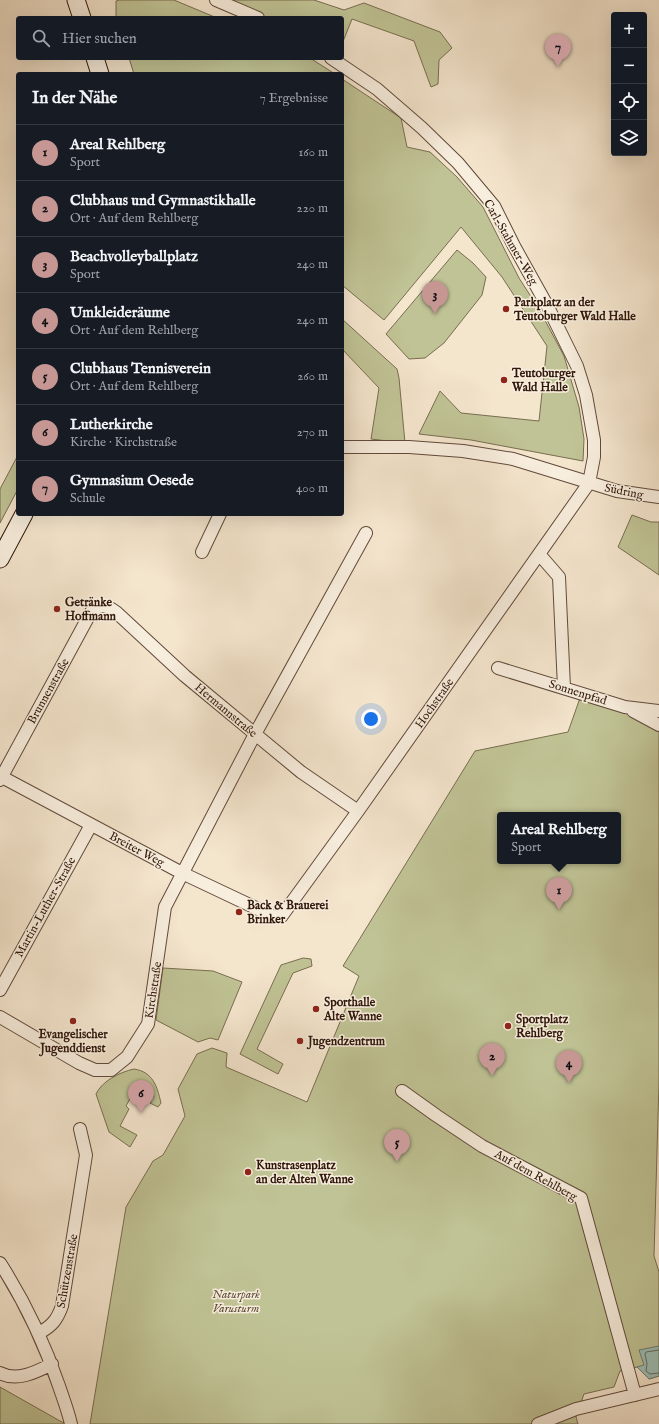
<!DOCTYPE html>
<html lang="de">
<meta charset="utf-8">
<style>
:root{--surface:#171b24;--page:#242831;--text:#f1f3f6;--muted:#9ea1a6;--line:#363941;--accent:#c59692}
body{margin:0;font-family:"IM FELL English",serif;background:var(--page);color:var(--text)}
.controls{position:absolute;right:12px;top:12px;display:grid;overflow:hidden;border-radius:4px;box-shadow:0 4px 16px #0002}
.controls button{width:36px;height:36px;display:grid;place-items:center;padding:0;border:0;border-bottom:1px solid var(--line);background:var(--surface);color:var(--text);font:20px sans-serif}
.you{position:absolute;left:371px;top:719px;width:14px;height:14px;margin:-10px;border:3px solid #fff;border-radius:50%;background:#1a73e8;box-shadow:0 0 0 6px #1a73e833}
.badge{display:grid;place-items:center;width:26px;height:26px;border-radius:50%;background:var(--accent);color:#111;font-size:13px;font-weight:700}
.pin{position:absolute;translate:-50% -33px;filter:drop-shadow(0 1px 2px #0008)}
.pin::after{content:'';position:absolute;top:21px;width:14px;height:12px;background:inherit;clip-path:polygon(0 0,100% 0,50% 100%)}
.popup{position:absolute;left:497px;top:812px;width:124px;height:52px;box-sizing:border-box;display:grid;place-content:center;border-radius:4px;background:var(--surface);filter:drop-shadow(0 1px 3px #0005);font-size:13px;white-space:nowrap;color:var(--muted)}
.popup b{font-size:15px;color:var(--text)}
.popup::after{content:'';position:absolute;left:50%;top:100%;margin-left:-8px;border:8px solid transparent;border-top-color:var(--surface)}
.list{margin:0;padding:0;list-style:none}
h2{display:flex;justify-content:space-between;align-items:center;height:52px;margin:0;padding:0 16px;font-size:17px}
h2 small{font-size:13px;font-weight:400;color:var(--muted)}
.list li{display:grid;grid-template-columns:26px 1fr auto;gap:12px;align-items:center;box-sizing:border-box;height:56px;padding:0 16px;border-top:1px solid var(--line)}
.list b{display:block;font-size:15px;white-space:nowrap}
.list p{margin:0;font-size:13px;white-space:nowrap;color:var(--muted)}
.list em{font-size:13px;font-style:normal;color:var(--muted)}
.icon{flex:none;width:22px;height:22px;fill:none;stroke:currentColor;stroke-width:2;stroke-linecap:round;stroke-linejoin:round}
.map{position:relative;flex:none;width:659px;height:1424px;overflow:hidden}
.search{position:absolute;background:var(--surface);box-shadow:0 4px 16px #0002;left:16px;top:16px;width:328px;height:44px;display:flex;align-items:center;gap:10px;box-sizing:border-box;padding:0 14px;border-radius:4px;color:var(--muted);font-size:15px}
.panel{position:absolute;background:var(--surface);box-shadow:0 4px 16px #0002;left:16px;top:72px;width:328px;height:444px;border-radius:4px}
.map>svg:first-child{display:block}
</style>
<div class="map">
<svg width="659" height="1424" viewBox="0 0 659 1424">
<rect width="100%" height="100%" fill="#f4e5cd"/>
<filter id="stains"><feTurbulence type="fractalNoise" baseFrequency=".005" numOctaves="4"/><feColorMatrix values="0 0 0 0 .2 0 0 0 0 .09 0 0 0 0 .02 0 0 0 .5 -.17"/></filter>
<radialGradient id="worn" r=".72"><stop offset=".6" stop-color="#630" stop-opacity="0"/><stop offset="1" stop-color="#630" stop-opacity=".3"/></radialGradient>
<!-- green -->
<path fill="#c0c395" stroke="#786d50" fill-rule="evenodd" d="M 119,0 L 174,0 L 217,18 L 116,18 L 116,1 Z
M 225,0 L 314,0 L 344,10 L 364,3 L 440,32 L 452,48 L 439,60 L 438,84 L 431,87 L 414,41 L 352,19 L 342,44 L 342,18 L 265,18 Z
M 129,58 L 310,58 L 335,74 L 134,74 Z
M 342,79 L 401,118 L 407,147 L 430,152 L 457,177 L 483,207 L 519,278 L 539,309 L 564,356 L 579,407 L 584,439 L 583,461 L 471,440 L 419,434 L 440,391 L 461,413 L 539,421 L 547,346 L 502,277 L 461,227 L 384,320 L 342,285 Z
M 457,250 L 473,263 L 486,277 L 482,295 L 444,343 L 425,358 L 409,359 L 386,334 Z
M 342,319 L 397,369 L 399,378 L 405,443 L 371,439 L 379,388 L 342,349 Z
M 18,455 L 18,489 L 0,523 L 0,489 Z
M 632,515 L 651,522 L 659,522 L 659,575 L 618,547 Z
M 580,698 L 625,707 L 659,725 L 659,1082 L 654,1256 L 659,1272 L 659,1376 L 649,1379 L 637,1367 L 620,1371 L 614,1387 L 584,1394 L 576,1417 L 578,1424 L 90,1424 L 126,1207 L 153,1161 L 163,1155 L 185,1116 L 178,1089 L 197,1054 L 212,1048 L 227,1053 L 226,1067 L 307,1102 L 359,976 L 343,966 L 475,751 L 568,732 ZM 500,815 L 618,815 L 618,861 L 500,861 Z
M 303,958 L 311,959 L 312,966 L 293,973 L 257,1049 L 283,1064 L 278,1074 L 240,1054 L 281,965 Z
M 163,968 L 213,971 L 242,982 L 218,1040 L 210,1038 L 198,1042 L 156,1020 Z
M 134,1069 C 153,1072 157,1086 161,1103 L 158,1107 L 150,1103 L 154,1096 L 144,1090 L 140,1097 L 133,1093 L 126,1106 L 129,1109 L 120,1126 L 137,1135 L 130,1147 L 109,1132 L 96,1094 C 102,1081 120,1072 134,1069 Z
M 0,1387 L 60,1421 L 66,1424 L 0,1424 Z"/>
<!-- water -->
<path fill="#9cbfb7" stroke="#717c72" d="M 659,1346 L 659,1376 L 649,1379 L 637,1367 L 644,1365 L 639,1350 Z"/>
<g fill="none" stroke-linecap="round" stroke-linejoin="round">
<!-- shore -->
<path stroke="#666b60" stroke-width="1" d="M 659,1350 L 646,1352 L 645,1354 L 647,1364 L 646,1371 L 650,1374 L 659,1373"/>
<!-- minor casing -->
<g stroke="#614a3b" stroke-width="14">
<path id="minor" d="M 216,0 L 258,18
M 342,447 L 409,447 L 463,451 L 513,459 L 617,491 L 659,497
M 202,552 L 220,514
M 539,554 L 559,577 L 564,688
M 498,668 L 625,707 L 659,711
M 633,711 L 659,725
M 0,776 L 182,873 L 275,917 L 281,917 L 358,811 L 589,483 L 594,457 L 594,440 L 586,395 L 577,366 L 548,307 L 514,246 L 494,206 L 458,163 L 422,128 L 377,89 L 331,58
M 0,780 L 91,612 C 99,604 107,605 116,612 L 185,676 L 301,772 L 358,811
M 0,990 L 91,825
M 0,1017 L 79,1063 L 95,1070 L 111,1070 L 127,1057 L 148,1024 L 165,907 L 255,734 L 366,533
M 402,1091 L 437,1116 L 482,1146 L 581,1198 L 635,1395
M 0,1263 C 25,1302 44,1342 59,1386 C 63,1398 68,1411 71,1424
M 39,1333 C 52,1326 57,1320 62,1306 L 86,1155 L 80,1129
M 0,1373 C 17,1382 36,1372 52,1364
M 538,1424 L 576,1409 L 659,1389"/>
</g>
<!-- secondary casing -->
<g stroke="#30170a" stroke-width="19">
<path id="secondary" d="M 76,0 L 82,18
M 95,58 L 100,74
M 0,559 L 24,514"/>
</g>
<!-- minor -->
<use href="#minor" stroke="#f8eede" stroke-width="12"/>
<!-- secondary -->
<use href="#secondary" stroke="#f8eede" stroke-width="17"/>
</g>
<!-- markers -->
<g fill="#8f2418" stroke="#f8eede" stroke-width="1.5">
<circle cx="506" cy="309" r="4"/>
<circle cx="504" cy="380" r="4"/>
<circle cx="57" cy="609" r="4"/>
<circle cx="239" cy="912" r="4"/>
<circle cx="316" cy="1009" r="4"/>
<circle cx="73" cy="1021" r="4"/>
<circle cx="508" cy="1026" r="4"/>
<circle cx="300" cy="1041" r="4"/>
<circle cx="248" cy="1172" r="4"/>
</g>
<g text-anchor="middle" stroke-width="3" stroke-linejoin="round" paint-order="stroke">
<!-- street labels -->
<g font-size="12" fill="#30170a" stroke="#f8eede">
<text transform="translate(511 242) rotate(60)" y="4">Carl-Stahmer-Weg</text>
<text transform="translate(624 491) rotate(11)" y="4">Südring</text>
<text transform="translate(48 691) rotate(-61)" y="4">Brunnenstraße</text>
<text transform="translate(578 692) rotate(17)" y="4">Sonnenpfad</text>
<text transform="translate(434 703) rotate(-55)" y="4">Hochstraße</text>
<text transform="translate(226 710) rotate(40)" y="4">Hermannstraße</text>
<text transform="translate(137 849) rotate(28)" y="4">Breiter Weg</text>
<text transform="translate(45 907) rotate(-61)" y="4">Martin-Luther-Straße</text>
<text transform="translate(153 990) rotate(-81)" y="4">Kirchstraße</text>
<text transform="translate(536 1175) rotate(29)" y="4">Auf dem Rehlberg</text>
<text transform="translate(67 1271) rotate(-80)" y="4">Schützenstraße</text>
</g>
<!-- poi labels -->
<g font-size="12" font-weight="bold" fill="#30170a" stroke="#f8eede" text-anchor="start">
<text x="514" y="306">Parkplatz an der<tspan x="514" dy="14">Teutoburger Wald Halle</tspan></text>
<text x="512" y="377">Teutoburger<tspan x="512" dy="14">Wald Halle</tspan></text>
<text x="65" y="606">Getränke<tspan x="65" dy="14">Hoffmann</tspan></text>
<text x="247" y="909">Back &amp; Brauerei<tspan x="247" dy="14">Brinker</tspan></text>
<text x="324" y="1006">Sporthalle<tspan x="324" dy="14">Alte Wanne</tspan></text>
<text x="516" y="1023">Sportplatz<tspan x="516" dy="14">Rehlberg</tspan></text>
<text x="73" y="1038" text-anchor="middle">Evangelischer<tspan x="73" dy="14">Jugenddienst</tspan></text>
<text x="308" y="1045">Jugendzentrum</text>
<text x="256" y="1169">Kunstrasenplatz<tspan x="256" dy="14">an der Alten Wanne</tspan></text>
</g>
<!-- park labels -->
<g font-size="12" font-style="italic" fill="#5b4b34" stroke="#f8eede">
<text x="236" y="1298">Naturpark<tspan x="236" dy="14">Varusturm</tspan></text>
</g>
</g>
<rect width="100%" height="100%" filter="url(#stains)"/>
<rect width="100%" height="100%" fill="url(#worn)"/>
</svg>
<div class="controls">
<button>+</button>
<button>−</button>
<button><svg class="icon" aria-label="locate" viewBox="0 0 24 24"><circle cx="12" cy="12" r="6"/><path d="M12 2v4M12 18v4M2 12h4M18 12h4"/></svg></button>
<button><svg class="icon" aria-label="layers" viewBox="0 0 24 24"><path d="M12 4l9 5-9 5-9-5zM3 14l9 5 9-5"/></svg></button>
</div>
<div class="you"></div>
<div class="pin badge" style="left:559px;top:910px">1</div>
<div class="popup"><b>Areal Rehlberg</b>Sport</div>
<div class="pin badge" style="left:492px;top:1076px">2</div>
<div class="pin badge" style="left:435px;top:314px">3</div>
<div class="pin badge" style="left:569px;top:1083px">4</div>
<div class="pin badge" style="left:397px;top:1162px">5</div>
<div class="pin badge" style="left:141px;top:1113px">6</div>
<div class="pin badge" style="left:558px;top:67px">7</div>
<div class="search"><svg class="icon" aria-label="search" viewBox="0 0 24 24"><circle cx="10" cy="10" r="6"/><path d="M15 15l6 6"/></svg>Hier suchen</div>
<section class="panel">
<h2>In der Nähe<small>7 Ergebnisse</small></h2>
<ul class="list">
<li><span class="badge">1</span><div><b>Areal Rehlberg</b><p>Sport</p></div><em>160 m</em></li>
<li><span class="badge">2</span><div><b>Clubhaus und Gymnastikhalle</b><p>Ort · Auf dem Rehlberg</p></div><em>220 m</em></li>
<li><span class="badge">3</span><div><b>Beachvolleyballplatz</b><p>Sport</p></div><em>240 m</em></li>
<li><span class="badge">4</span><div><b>Umkleideräume</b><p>Ort · Auf dem Rehlberg</p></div><em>240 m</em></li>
<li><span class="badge">5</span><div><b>Clubhaus Tennisverein</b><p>Ort · Auf dem Rehlberg</p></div><em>260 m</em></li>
<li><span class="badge">6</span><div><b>Lutherkirche</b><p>Kirche · Kirchstraße</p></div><em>270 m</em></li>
<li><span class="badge">7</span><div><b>Gymnasium Oesede</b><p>Schule</p></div><em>400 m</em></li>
</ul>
</section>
</div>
